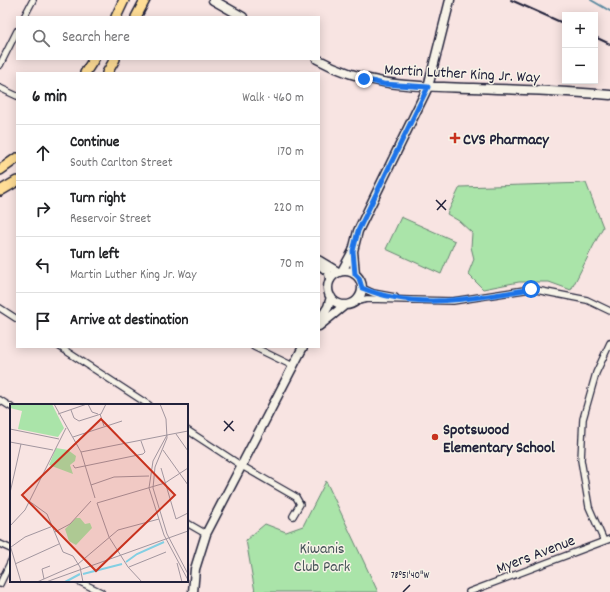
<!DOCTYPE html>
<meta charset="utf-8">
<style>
:root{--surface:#fff;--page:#f6f6f6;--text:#202124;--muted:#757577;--line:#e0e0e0}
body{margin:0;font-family:Dekko,sans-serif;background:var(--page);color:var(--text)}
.controls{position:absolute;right:12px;top:12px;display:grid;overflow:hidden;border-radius:0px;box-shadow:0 2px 10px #0003}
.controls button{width:36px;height:36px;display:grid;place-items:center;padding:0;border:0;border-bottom:1px solid var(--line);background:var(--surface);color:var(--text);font:20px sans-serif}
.stop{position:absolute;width:12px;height:12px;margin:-9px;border:3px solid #1a73e8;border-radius:50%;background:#fff}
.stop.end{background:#1a73e8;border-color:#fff;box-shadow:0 1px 4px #0008}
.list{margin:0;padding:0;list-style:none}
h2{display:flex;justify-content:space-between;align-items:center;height:52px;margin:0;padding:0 16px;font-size:17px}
h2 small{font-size:13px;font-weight:400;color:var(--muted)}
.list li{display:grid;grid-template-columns:26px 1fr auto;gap:12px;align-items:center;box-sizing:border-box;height:56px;padding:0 16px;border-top:1px solid var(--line)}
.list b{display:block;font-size:15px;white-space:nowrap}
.list p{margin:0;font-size:13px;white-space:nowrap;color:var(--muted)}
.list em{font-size:13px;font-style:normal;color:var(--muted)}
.icon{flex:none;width:22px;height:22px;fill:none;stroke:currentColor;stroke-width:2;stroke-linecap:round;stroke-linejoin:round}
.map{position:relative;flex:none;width:610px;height:592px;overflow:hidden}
.search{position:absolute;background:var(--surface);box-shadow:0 2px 10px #0003;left:16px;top:16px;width:304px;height:44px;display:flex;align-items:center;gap:10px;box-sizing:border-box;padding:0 14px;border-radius:0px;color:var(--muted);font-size:15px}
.panel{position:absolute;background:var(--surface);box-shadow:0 2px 10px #0003;left:16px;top:72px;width:304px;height:276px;border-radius:0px}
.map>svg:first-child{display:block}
</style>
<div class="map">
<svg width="610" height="592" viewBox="0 0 610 592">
<rect width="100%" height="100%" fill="#f8e4e2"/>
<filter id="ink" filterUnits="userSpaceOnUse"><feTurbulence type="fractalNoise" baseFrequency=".025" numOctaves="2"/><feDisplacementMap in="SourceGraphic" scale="8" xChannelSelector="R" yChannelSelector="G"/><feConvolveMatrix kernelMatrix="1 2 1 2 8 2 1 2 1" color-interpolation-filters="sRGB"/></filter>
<g filter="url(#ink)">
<!-- green -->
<path fill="#aae4a9" stroke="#668372" d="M 586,183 L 603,227 L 571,290 L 549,282 L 519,282 L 483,289 L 468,274 L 474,259 L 471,247 L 472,233 L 459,221 L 447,214 L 460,187 Z
M 401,217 L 455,241 L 441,274 L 386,249 Z
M 326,481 L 378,592 L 255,592 L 246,540 L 265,524 L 286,532 L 303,526 Z"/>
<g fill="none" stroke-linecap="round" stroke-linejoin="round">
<!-- stream -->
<path stroke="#5c8aa0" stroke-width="2" d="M 591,0 L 610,11"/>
<!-- minor casing -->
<g stroke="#22223b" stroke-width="8">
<path id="minor" d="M 24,17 L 33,0
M 0,65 L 17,31
M 0,88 L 17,96
M 362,288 L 373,293 L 395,297
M 355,302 L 367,299 L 453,301 L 531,289 L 587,300 L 610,311
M 0,308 L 17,319
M 60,347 L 149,405
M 254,347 L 293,366
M 0,400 L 11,407
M 187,430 L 242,466 L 296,497 L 300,504 L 293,516
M 187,523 L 206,534
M 604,541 L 589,507 L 581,460 L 583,419 L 596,373 L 610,343
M 0,544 L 11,549
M 78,581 L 101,592
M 0,584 L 11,561
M 469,592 L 610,539"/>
</g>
<!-- tertiary casing -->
<g stroke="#22223b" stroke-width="10">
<path id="tertiary" d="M 319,260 L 339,272
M 319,265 L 328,272 L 330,280"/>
</g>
<!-- secondary casing -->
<g stroke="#22223b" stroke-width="11">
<path id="secondary" d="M 213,0 L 243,17
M 317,59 C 370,88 415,86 473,88 C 519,90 565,91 610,95
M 353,251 L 355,274
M 342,271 L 353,251 L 358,231 L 428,87 L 450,0
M328 288a17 17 0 1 1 34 0a17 17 0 1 1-34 0Z
M 319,321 L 328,307 L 331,297
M 319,326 L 345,305
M 193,592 L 195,569 L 206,534 L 303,347"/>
</g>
<!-- primary casing -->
<g stroke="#22223b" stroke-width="12">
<path id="primary" d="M 116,17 L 124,0
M 136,17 L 145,0
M 85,73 L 94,59
M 107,73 L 115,59
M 0,170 L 17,158
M 0,191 L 17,181"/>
</g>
<!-- minor -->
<use href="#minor" stroke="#f7f3e8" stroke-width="5.5"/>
<!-- tertiary -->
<use href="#tertiary" stroke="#f7f3e8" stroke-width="7"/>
<!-- secondary -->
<use href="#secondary" stroke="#f7f3e8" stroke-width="8"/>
<!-- primary -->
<use href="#primary" stroke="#ffdd96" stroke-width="9"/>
<!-- rail -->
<path stroke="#22223b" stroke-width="2" d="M 511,0 L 565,24
M 595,37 L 610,44"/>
</g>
</g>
<g fill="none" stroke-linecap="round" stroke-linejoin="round" filter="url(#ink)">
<!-- route -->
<path stroke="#1a73e8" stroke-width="5" d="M 364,79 L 383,84 L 428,87 L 358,231 L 353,251 L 355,274 L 359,278 L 362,288 C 417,311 475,298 531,289"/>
</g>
<!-- ticks -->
<path fill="none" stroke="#22223b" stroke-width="1.5" d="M 436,200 L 446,210M 437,210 L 446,200M 224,421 L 234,431M 224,431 L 233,421M 403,592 L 410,585"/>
<!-- markers -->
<g fill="#c8321e" stroke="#f7f3e8" stroke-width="1.5">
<path d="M453 132h4v4h4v4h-4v4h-4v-4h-4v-4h4z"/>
<circle cx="435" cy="437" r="4"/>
</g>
<g text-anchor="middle" stroke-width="3" stroke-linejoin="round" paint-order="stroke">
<!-- street labels -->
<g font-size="16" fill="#22223b" stroke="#f7f3e8">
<text transform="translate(462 72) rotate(3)" y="6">Martin Luther King Jr. Way</text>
<text transform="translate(535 553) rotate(-21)" y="6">Myers Avenue</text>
</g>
<!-- poi labels -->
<g font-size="16" font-weight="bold" fill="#22223b" stroke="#f7f3e8" text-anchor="start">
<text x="463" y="144">CVS Pharmacy</text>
<text x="443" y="434">Spotswood<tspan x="443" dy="18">Elementary School</tspan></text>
</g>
<!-- park labels -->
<g font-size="16" fill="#445256" stroke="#f7f3e8">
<text x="322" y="553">Kiwanis<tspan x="322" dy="18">Club Park</tspan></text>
</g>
</g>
<!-- overview -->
<g transform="translate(10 404)">
<rect width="178" height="178" fill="#f8e4e2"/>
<path d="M 0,0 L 42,0 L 54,24 L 48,33 L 8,25 L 12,7 L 0,4 ZM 46,44 L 58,46 L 66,52 L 65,57 L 60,61 L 63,70 L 39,61 ZM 66,114 L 70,114 L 75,120 L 80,119 L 82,124 L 66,141 L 59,137 L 55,125 Z" fill="#aae4a9"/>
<path fill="none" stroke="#83cfe3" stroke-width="2" d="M 116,158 L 127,150 L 154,138M 73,170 L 112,160M 55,178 L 70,170"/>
<path fill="none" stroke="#a2969f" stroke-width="1" d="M 44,0 L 71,48 L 85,94M 78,0 L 82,8 L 88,10M 150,0 L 156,15 L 157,34 L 145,63 L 143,84 L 157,130 L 178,170M 61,6 L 64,14 L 69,17 L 91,10 L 96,0M 48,10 L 77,0M 90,10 L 94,22M 0,25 L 49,35M 166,30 L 178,47M 157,31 L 143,57 L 139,84 L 154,131 L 178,176M 157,31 L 178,27M 63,33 L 112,17M 0,38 L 43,46M 153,46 L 178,81M 71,48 L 157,31M 63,61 L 65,64 L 133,50 L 135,48 L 131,37M 151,64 L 166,115 L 178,109M 81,81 L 104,73 L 139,72M 0,89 L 11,40M 19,97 L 37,110 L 53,148 L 63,152 L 70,163 L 73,178M 87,99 L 155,79 L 178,64M 87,99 L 99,133 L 118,163 L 132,178M 0,122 L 15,106 L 56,24M 45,128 L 60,120 L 81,97M 0,141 L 11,178M 1,143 L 15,133 L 43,122M 167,159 L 172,178M 5,160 L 49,140M 119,163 L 156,148M 34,175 L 32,165 L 40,162M 27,178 L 68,160 L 108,126 L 149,115M 36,178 L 178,127"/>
<path fill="#c8321e" fill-opacity="0.15" stroke="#c8321e" stroke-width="2" d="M 91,15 L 165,91 L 86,167 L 12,91 Z"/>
<rect width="178" height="178" fill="none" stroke="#22223b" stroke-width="2"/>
</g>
<g font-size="10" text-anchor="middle" fill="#22223b" stroke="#f7f3e8" stroke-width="3" stroke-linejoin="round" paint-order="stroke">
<text x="410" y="578">78°51'40"W</text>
</g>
</svg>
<div class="controls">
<button>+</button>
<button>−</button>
</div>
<div class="stop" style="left:531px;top:289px"></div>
<div class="stop end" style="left:364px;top:79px"></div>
<div class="search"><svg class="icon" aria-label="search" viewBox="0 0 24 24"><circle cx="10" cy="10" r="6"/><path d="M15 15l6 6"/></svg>Search here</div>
<section class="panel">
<h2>6 min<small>Walk · 460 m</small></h2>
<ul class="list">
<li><svg class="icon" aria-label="ahead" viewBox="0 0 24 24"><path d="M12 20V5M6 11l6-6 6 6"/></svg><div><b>Continue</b><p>South Carlton Street</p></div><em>170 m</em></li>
<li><svg class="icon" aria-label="right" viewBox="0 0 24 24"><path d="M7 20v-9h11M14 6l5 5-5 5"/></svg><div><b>Turn right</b><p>Reservoir Street</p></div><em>220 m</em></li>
<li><svg class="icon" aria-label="left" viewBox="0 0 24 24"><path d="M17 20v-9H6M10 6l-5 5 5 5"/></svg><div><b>Turn left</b><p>Martin Luther King Jr. Way</p></div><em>70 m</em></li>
<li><svg class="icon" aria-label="arrive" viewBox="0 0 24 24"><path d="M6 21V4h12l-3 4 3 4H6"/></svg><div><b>Arrive at destination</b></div></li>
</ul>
</section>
</div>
